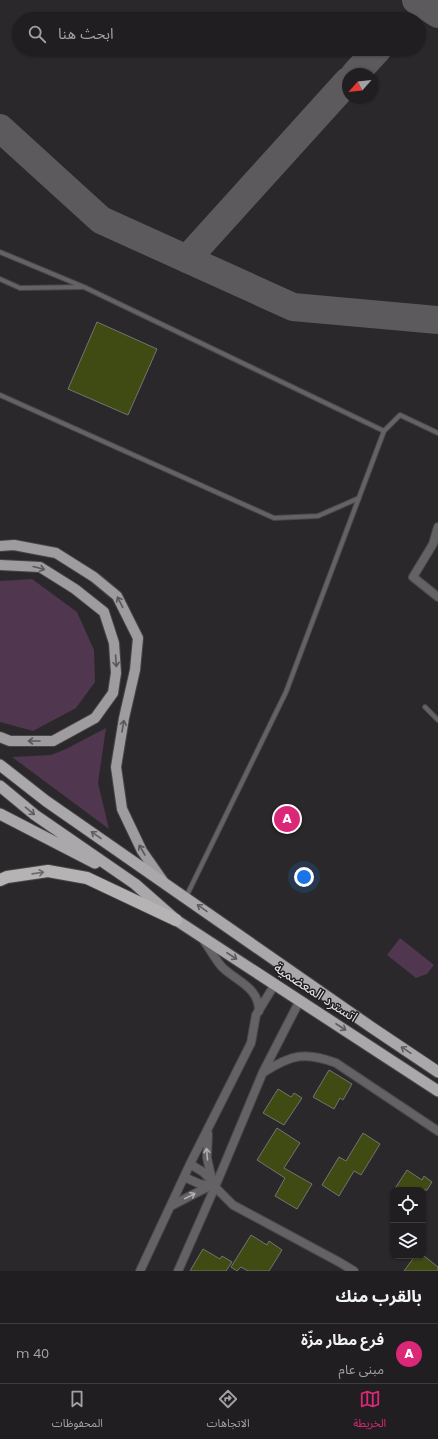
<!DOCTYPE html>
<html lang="ar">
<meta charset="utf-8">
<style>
:root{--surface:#201e20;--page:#2d2b2d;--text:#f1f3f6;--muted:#a2a2a5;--line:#3d3c3e;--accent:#db2777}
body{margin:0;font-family:Poppins,"Noto Sans Arabic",sans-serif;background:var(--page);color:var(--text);direction:rtl}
.controls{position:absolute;right:12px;bottom:12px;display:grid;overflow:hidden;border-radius:8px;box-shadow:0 1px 3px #0004}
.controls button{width:36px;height:36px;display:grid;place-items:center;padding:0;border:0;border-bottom:1px solid var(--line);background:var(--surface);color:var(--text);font:20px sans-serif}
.compass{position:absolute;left:342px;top:68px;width:36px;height:36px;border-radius:50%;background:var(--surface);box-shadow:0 1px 3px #0004;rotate:243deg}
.you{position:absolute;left:304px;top:877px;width:14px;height:14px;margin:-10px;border:3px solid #fff;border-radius:50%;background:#1a73e8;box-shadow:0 0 0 6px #1a73e833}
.badge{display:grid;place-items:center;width:26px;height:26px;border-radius:50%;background:var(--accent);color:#fff;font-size:13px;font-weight:700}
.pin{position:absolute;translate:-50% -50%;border:2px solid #fff;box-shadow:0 1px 4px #0006}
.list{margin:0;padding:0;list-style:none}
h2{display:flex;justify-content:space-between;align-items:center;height:52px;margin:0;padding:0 16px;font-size:17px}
h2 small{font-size:13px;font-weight:400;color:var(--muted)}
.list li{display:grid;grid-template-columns:26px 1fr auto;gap:12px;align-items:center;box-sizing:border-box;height:60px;padding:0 16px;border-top:1px solid var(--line)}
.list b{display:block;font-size:15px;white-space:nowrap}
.list p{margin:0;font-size:13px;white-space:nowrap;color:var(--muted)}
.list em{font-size:13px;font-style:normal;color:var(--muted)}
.icon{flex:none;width:22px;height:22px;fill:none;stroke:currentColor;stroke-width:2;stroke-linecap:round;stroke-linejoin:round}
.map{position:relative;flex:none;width:438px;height:1271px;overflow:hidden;direction:ltr}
.search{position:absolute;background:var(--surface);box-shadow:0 1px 3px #0004;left:12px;right:12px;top:12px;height:44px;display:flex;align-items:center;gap:10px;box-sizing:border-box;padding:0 14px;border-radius:22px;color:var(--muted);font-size:15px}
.sheet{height:112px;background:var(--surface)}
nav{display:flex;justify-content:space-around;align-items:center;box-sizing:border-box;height:56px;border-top:1px solid var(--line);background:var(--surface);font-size:11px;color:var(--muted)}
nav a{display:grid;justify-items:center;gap:2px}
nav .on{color:var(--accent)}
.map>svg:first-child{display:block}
</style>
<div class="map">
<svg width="438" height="1271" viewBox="0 0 438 1271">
<rect width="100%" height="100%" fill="#2a282a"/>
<!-- green -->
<path fill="#50364f" d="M 32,579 L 77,612 L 94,650 L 95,682 L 76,708 L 33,731 L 0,722 L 0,581 Z
M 106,728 L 98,783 L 109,829 L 12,757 L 51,755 L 66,749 Z
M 400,938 L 434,965 L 427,974 L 416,978 L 387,955 Z"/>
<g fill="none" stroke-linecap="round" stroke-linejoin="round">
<!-- taxiway -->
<path stroke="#5c5a5c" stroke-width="28" d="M 416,0 L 438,14
M 355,74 L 378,49
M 0,128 L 101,220 L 293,307 L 438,320
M 187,259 L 348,81"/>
</g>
<!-- building -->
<path fill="#3f4b12" stroke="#737471" d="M 97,322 L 157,349 L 128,415 L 68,389 Z
M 329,1070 L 352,1084 L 343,1100 L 340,1098 L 334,1109 L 313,1097 Z
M 278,1089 L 291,1097 L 294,1093 L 302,1098 L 284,1125 L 263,1113 Z
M 277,1128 L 300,1143 L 284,1168 L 312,1184 L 297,1209 L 275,1196 L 285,1178 L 257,1160 Z
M 363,1133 L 380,1144 L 361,1175 L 354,1171 L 339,1196 L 322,1185 L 339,1157 L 346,1161 Z
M 407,1170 L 422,1180 L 424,1176 L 432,1182 L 427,1190 L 394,1190 Z
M 251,1235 L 267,1245 L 269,1241 L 282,1250 L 269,1271 L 248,1271 L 241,1267 L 237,1271 L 231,1267 Z
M 203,1249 L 220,1259 L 222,1256 L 232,1262 L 226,1271 L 190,1271 Z
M 415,1256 L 424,1256 L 438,1267 L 438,1271 L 404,1271 Z"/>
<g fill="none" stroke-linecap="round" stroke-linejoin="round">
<!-- service casing -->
<g stroke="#484648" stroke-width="6">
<path id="service" d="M 0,252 L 84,287 L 384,431
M 0,279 L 20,288 L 82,287
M 0,395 L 274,518 L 318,516 L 359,498
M 425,707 L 438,720
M 186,897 L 286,692 L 384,431 L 400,415 L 438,433"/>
</g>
<!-- minor casing -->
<g stroke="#484648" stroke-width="10">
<path id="minor" d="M 438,527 L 433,544 L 413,577 L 438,597
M 204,941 C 210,949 215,959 222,967 C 236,981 259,987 259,1011
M 264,1072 C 291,1055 305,1051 336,1063 L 438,1131
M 208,1134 L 207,1158 L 212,1180
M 190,1164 L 203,1172 L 212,1181 L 215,1187 L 233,1205 L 339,1262 L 354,1271
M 184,1177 L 200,1184 L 211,1186
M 171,1206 L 190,1196 L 210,1186
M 140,1271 L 190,1164 L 251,1043 L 256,1015 L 275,984
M 178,1271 L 215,1187 L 263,1072 L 300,1000"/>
</g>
<!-- primary casing -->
<g stroke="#484648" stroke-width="12">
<path id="primary" d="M 0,546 L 14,545 L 56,553 L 94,577 L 117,596 L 138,638 L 135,670 L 124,718 L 116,767 L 122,809 L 142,851 L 163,881
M 0,565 L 40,567 L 75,589 L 104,612 L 114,643 L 116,673 L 113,693 L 95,718 L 53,741 L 10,741 L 0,737"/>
</g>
<!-- trunk casing -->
<g stroke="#484648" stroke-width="13">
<path id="trunk" d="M 0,765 L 46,801 L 371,1027 L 438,1072
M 0,786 L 35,815 L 135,884 L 176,920 L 438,1091
M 0,814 L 95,863"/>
</g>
<!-- motorway casing -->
<g stroke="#484648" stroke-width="14">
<path id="motorway" d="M 0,880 L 7,877 L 48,871 L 87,878 L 176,920"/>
</g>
<!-- service -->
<use href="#service" stroke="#646264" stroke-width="4"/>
<!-- minor -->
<use href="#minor" stroke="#646264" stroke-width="8"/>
<!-- primary -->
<use href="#primary" stroke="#9e9c9e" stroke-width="10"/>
<!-- trunk -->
<use href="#trunk" stroke="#aaa8aa" stroke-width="11"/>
<!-- motorway -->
<use href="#motorway" stroke="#b6b3b5" stroke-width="12"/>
</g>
<!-- one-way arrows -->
<defs><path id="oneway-shaft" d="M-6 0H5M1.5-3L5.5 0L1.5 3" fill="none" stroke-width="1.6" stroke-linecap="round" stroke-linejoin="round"/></defs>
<g stroke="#595759">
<use href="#oneway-shaft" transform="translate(39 568) rotate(15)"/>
<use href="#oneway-shaft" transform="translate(120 602) rotate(-117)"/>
<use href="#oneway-shaft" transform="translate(116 661) rotate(86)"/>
<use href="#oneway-shaft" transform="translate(123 726) rotate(-80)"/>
<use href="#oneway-shaft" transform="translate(34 741) rotate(-180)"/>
<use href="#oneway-shaft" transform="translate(142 850) rotate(-120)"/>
</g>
<g stroke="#5e5c5e">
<use href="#oneway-shaft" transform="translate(30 811) rotate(39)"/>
<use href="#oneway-shaft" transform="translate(96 835) rotate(-145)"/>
<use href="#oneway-shaft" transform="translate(202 908) rotate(-145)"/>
<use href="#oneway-shaft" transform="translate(232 956) rotate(33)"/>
<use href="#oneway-shaft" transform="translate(341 1027) rotate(33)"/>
<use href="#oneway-shaft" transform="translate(406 1050) rotate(-146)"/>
</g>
<use stroke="#6b686a" href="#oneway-shaft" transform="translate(38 873) rotate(-8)"/>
<g stroke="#b0afb0">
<use href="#oneway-shaft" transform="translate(207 1154) rotate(-95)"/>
<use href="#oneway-shaft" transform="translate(190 1196) rotate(-27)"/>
</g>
<g text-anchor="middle" stroke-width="3" stroke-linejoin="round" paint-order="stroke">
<!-- street labels -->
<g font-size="14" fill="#e3e2e3" stroke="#201e20">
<text transform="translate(316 992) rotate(33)" y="5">اتسترد المعضمية</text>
</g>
</g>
</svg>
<div class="controls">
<button><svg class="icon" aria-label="locate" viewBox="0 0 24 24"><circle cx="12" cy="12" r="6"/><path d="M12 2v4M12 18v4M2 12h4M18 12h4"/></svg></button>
<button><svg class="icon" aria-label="layers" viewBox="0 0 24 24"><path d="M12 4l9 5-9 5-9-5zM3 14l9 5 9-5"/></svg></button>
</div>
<svg class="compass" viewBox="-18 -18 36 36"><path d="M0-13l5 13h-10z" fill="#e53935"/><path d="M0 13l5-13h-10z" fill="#a2a2a5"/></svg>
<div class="you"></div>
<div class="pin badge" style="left:287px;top:819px">A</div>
<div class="search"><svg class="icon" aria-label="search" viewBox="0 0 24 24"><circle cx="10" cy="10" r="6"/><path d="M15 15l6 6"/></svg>ابحث هنا</div>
</div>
<section class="sheet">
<h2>بالقرب منك<small></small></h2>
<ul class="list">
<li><span class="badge">A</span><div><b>فرع مطار مزّة</b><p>مبنى عام</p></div><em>40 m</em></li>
</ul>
</section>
<nav>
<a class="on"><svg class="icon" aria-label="map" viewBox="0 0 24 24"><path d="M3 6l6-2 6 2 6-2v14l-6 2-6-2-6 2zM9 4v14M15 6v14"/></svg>الخريطة</a>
<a><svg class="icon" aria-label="directions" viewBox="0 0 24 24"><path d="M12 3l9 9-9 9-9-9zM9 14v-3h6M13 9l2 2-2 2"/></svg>الاتجاهات</a>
<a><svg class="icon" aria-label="saved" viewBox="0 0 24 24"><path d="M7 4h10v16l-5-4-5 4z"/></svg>المحفوظات</a>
</nav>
